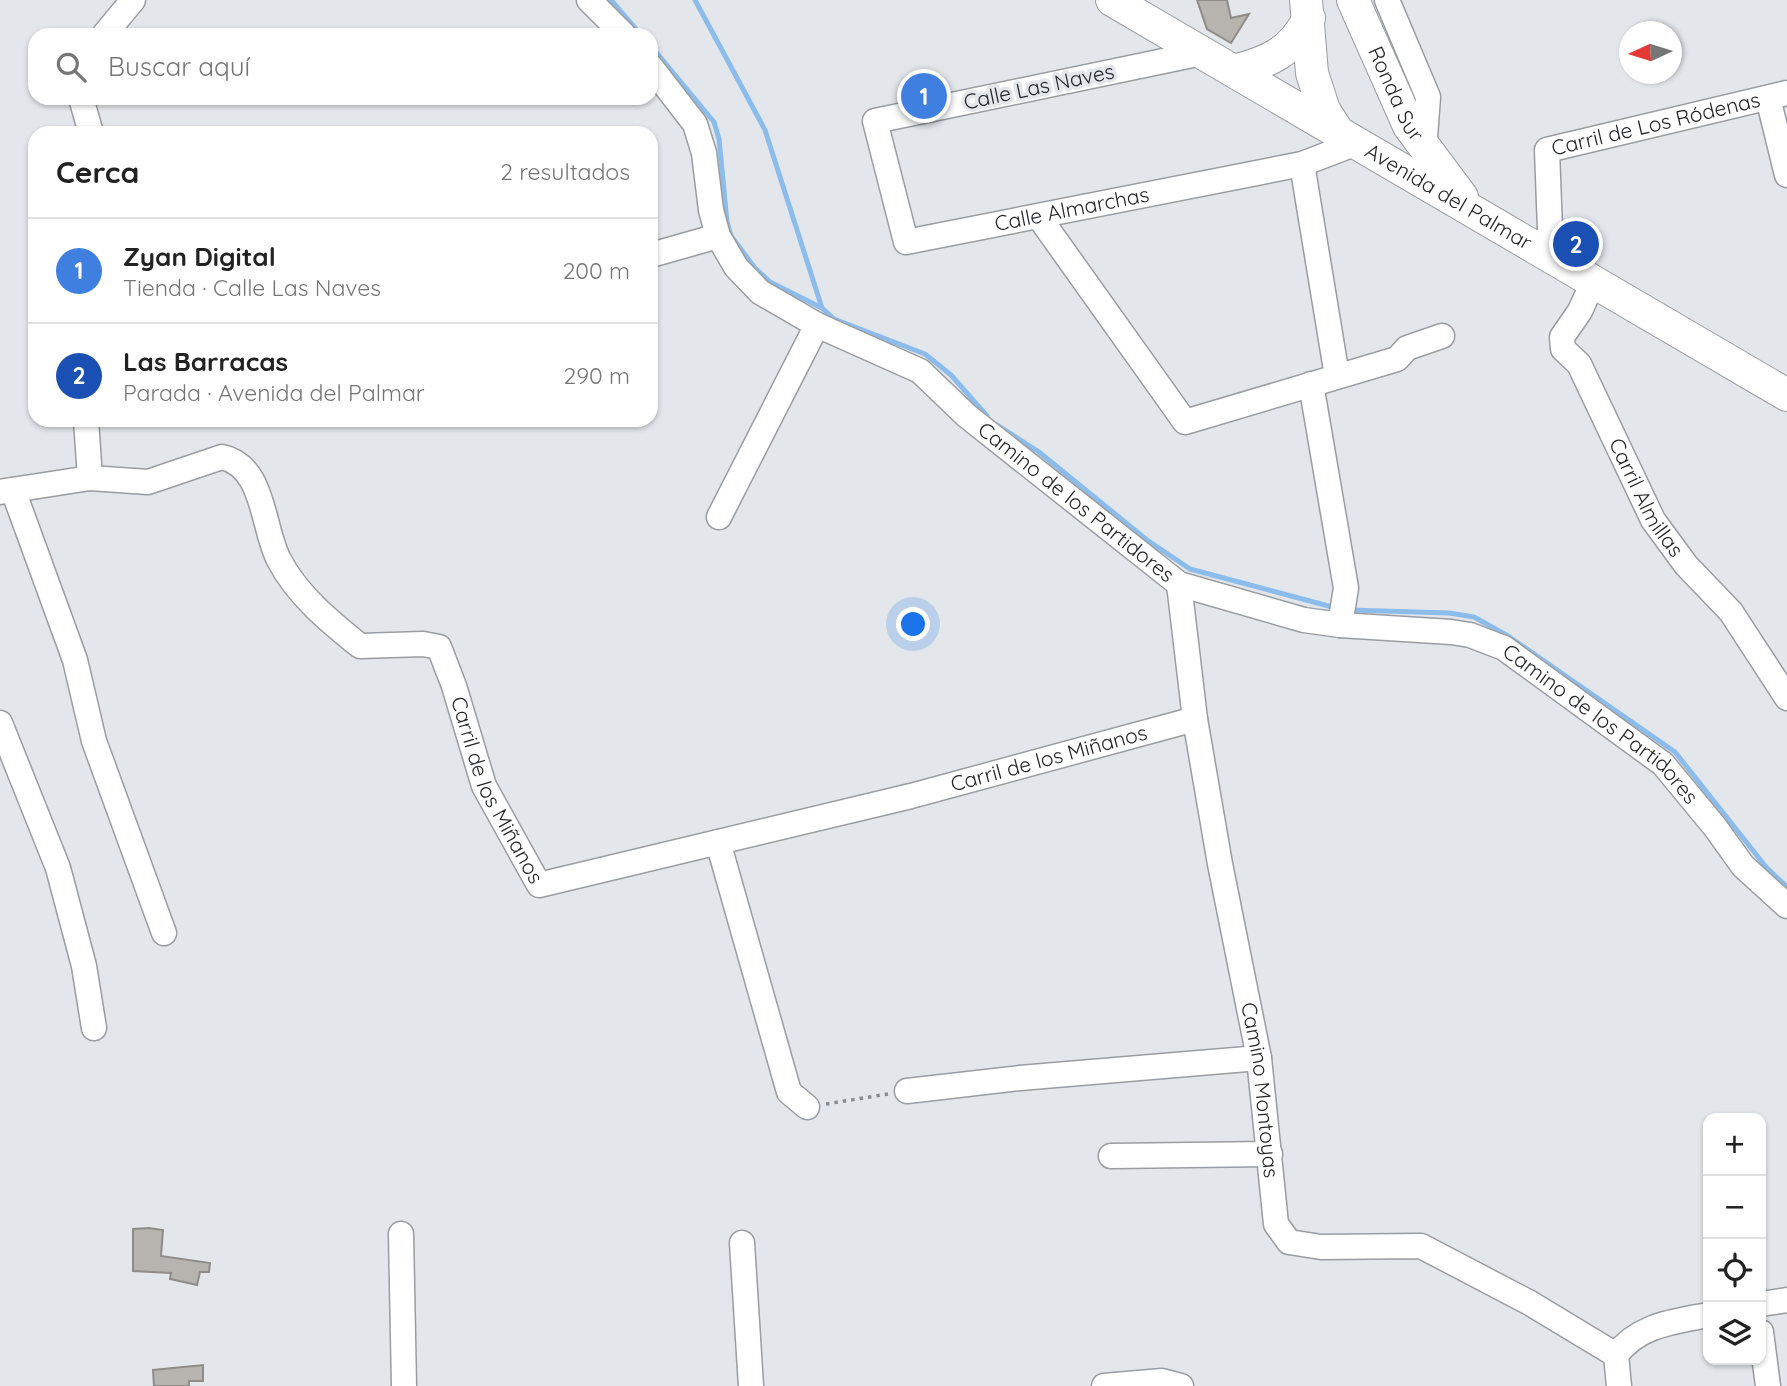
<!DOCTYPE html>
<html lang="es">
<meta charset="utf-8">
<style>
:root{--surface:#fff;--page:#f6f6f6;--text:#222;--muted:#767676;--line:#e0e0e0;--accent:#0f766e}
body{margin:0;font-family:Quicksand,sans-serif;background:var(--page);color:var(--text)}
.controls{position:absolute;right:21px;bottom:21px;display:grid;overflow:hidden;border-radius:14px;box-shadow:0 2px 5px #0004}
.controls button{width:63px;height:63px;display:grid;place-items:center;padding:0;border:0;border-bottom:2px solid var(--line);background:var(--surface);color:var(--text);font:35px sans-serif}
.compass{position:absolute;left:1619px;top:21px;width:63px;height:63px;border-radius:50%;background:var(--surface);box-shadow:0 2px 5px #0004;rotate:266deg}
.you{position:absolute;left:914px;top:625px;width:24px;height:24px;margin:-18px;border:5px solid #fff;border-radius:50%;background:#1a73e8;box-shadow:0 0 0 10px #1a73e833}
.badge{display:grid;place-items:center;width:46px;height:46px;border-radius:50%;background:var(--accent);color:#fff;font-size:23px;font-weight:700}
.pin{position:absolute;translate:-50% -50%;border:4px solid #fff;box-shadow:0 2px 7px #0006}
.list{margin:0;padding:0;list-style:none}
h2{display:flex;justify-content:space-between;align-items:center;height:91px;margin:0;padding:0 28px;font-size:30px}
h2 small{font-size:23px;font-weight:400;color:var(--muted)}
.list li{display:grid;grid-template-columns:46px 1fr auto;gap:21px;align-items:center;box-sizing:border-box;height:105px;padding:0 28px;border-top:2px solid var(--line)}
.list b{display:block;font-size:26px;white-space:nowrap}
.list p{margin:0;font-size:23px;white-space:nowrap;color:var(--muted)}
.list em{font-size:23px;font-style:normal;color:var(--muted)}
.icon{flex:none;width:38px;height:38px;fill:none;stroke:currentColor;stroke-width:2;stroke-linecap:round;stroke-linejoin:round}
.map{position:relative;flex:none;width:1787px;height:1386px;overflow:hidden}
.search{position:absolute;background:var(--surface);box-shadow:0 2px 5px #0004;left:28px;top:28px;width:630px;height:77px;display:flex;align-items:center;gap:18px;box-sizing:border-box;padding:0 24px;border-radius:21px;color:var(--muted);font-size:26px}
.panel{position:absolute;background:var(--surface);box-shadow:0 2px 5px #0004;left:28px;top:126px;width:630px;height:301px;border-radius:21px}
.map>svg:first-child{display:block}
</style>
<div class="map">
<svg width="1787" height="1386" viewBox="0 0 1787 1386">
<rect width="100%" height="100%" fill="#e3e7ec"/>
<g fill="none" stroke-linecap="round" stroke-linejoin="round">
<!-- stream -->
<path stroke="#8cbcec" stroke-width="5" d="M 611,0 L 641,35
M 695,0 L 765,130 L 822,308
M 651,46 L 714,122 L 719,139 L 727,222 L 731,236 L 755,268 L 770,282 L 822,308 L 834,319 L 925,354 L 951,375 L 987,416
M 997,425 L 1039,452 L 1147,540 L 1190,569 L 1336,608
M 1349,610 L 1449,613 L 1474,617 L 1508,636 L 1675,752 L 1766,867 L 1787,887"/>
</g>
<!-- building -->
<path fill="#b7b3af" stroke="#8f8c87" stroke-width="2" d="M 1197,0 L 1227,0 L 1231,18 L 1249,14 L 1231,43 L 1207,29 Z
M 149,1228 L 163,1230 L 161,1256 L 210,1263 L 209,1272 L 200,1272 L 197,1285 L 170,1279 L 171,1273 L 133,1271 L 133,1229 Z
M 203,1365 L 203,1381 L 189,1381 L 189,1386 L 154,1386 L 153,1370 Z"/>
<g fill="none" stroke-linecap="round" stroke-linejoin="round">
<!-- minor casing -->
<g stroke="#999da1" stroke-width="27">
<g id="minor">
<path d="M 589,0 L 624,35"/>
<path d="M 1387,0 L 1428,97 L 1424,150"/>
<path d="M 104,35 L 133,0"/>
<path id="s1" d="M 1202,53 L 875,121 L 906,242 L 1302,164 L 1357,143"/>
<path id="s2" d="M 651,67 L 695,124 L 704,153 L 711,210 L 718,236 L 736,267 L 760,292 L 817,325 L 920,371 L 967,416 L 1179,584 L 1304,620 L 1340,625 L 1451,632 L 1470,635 L 1504,648 L 1663,764 L 1715,827 L 1743,866 L 1787,906"/>
<path d="M 81,98 L 91,133"/>
<path d="M 1768,98 L 1787,175"/>
<path d="M 1302,164 L 1337,376"/>
<path d="M 1039,217 L 1185,422 L 1397,359 L 1407,348 L 1442,336"/>
<path d="M 651,255 L 718,236"/>
<path id="s3" d="M 1551,257 L 1547,150 L 1787,93"/>
<path id="s4" d="M 1593,282 L 1580,311 L 1562,337 L 1563,349 L 1579,364 L 1653,520 L 1686,565 L 1731,612 L 1787,698"/>
<path d="M 1311,384 L 1346,588 L 1340,625"/>
<path d="M 86,420 L 90,478"/>
<path d="M 13,490 L 75,660 L 94,741 L 164,933"/>
<path id="s5" d="M 0,492 L 90,478 L 148,482 L 222,457 C 265,466 262,528 279,560 C 297,595 330,622 360,646 L 423,644 L 439,647 L 454,686 L 484,786 L 539,885 L 911,796 L 1195,719"/>
<path d="M 719,517 L 817,325"/>
<path id="s6" d="M 1179,584 L 1195,719 L 1220,864 L 1259,1058 L 1276,1224 L 1289,1242 L 1321,1247 L 1421,1246 L 1530,1303 L 1616,1355"/>
<path d="M 0,723 L 58,868 L 84,966 L 94,1028"/>
<path d="M 718,842 L 789,1092 L 807,1107"/>
<path d="M 907,1091 L 1020,1078 L 1259,1058"/>
<path d="M 1111,1156 L 1270,1154"/>
<path d="M 401,1234 L 404,1386"/>
<path d="M 742,1243 L 751,1386"/>
<path d="M 1761,1304 L 1787,1300"/>
<path d="M 1761,1332 L 1768,1386"/>
<path d="M 1104,1386 L 1162,1381 L 1181,1386"/>
<path d="M 1619,1386 L 1616,1355 C 1639,1325 1672,1322 1708,1315"/>
</g>
</g>
<!-- major casing -->
<g stroke="#999da1" stroke-width="34">
<g id="major">
<path id="s7" d="M 1112,0 L 1787,395"/>
<path d="M 1306,0 L 1312,73 L 1324,110 L 1338,132"/>
<path id="s8" d="M 1353,0 L 1409,126 L 1462,197"/>
<path d="M 1234,71 C 1269,62 1292,52 1309,18"/>
</g>
</g>
<!-- path -->
<path stroke="#898c8f" stroke-width="3.5" stroke-dasharray="3.5 5" stroke-linecap="butt" d="M 826,1104 L 888,1094"/>
<!-- minor -->
<use href="#minor" stroke="#fff" stroke-width="24"/>
<!-- major -->
<use href="#major" stroke="#fff" stroke-width="32"/>
</g>
<g text-anchor="middle" stroke-width="7" stroke-linejoin="round" paint-order="stroke">
<!-- street labels -->
<g font-size="21" fill="#242527" stroke="#e3e7ec">
<text transform="translate(1039 87) rotate(-12)" y="7">Calle Las Naves</text>
<text dy="7" stroke="none"><textPath href="#s8" startOffset="103">Ronda Sur</textPath></text>
<text dy="7" stroke="none"><textPath href="#s3" startOffset="219">Carril de Los Ródenas</textPath></text>
<text dy="7" stroke="none"><textPath href="#s7" startOffset="390">Avenida del Palmar</textPath></text>
<text dy="7" stroke="none"><textPath href="#s1" startOffset="628">Calle Almarchas</textPath></text>
<text dy="7" stroke="none"><textPath href="#s4" startOffset="247">Carril Almillas</textPath></text>
<text dy="7" stroke="none"><textPath href="#s2" startOffset="640">Camino de los Partidores</textPath></text>
<text dy="7" stroke="none"><textPath href="#s2" startOffset="1228">Camino de los Partidores</textPath></text>
<text dy="7" stroke="none"><textPath href="#s5" startOffset="1334">Carril de los Miñanos</textPath></text>
<text dy="7" stroke="none"><textPath href="#s5" startOffset="704">Carril de los Miñanos</textPath></text>
<text dy="7" stroke="none"><textPath href="#s6" startOffset="513">Camino Montoyas</textPath></text>
</g>
</g>
</svg>
<div class="controls">
<button>+</button>
<button>−</button>
<button><svg class="icon" aria-label="locate" viewBox="0 0 24 24"><circle cx="12" cy="12" r="6"/><path d="M12 2v4M12 18v4M2 12h4M18 12h4"/></svg></button>
<button><svg class="icon" aria-label="layers" viewBox="0 0 24 24"><path d="M12 4l9 5-9 5-9-5zM3 14l9 5 9-5"/></svg></button>
</div>
<svg class="compass" viewBox="-18 -18 36 36"><path d="M0-13l5 13h-10z" fill="#e53935"/><path d="M0 13l5-13h-10z" fill="#767676"/></svg>
<div class="you"></div>
<div class="pin badge" style="left:924px;top:96px;background:#3f7fe0">1</div>
<div class="pin badge" style="left:1576px;top:244px;background:#1a4fb4">2</div>
<div class="search"><svg class="icon" aria-label="search" viewBox="0 0 24 24"><circle cx="10" cy="10" r="6"/><path d="M15 15l6 6"/></svg>Buscar aquí</div>
<section class="panel">
<h2>Cerca<small>2 resultados</small></h2>
<ul class="list">
<li><span class="badge" style="background:#3f7fe0">1</span><div><b>Zyan Digital</b><p>Tienda · Calle Las Naves</p></div><em>200 m</em></li>
<li><span class="badge" style="background:#1a4fb4">2</span><div><b>Las Barracas</b><p>Parada · Avenida del Palmar</p></div><em>290 m</em></li>
</ul>
</section>
</div>
